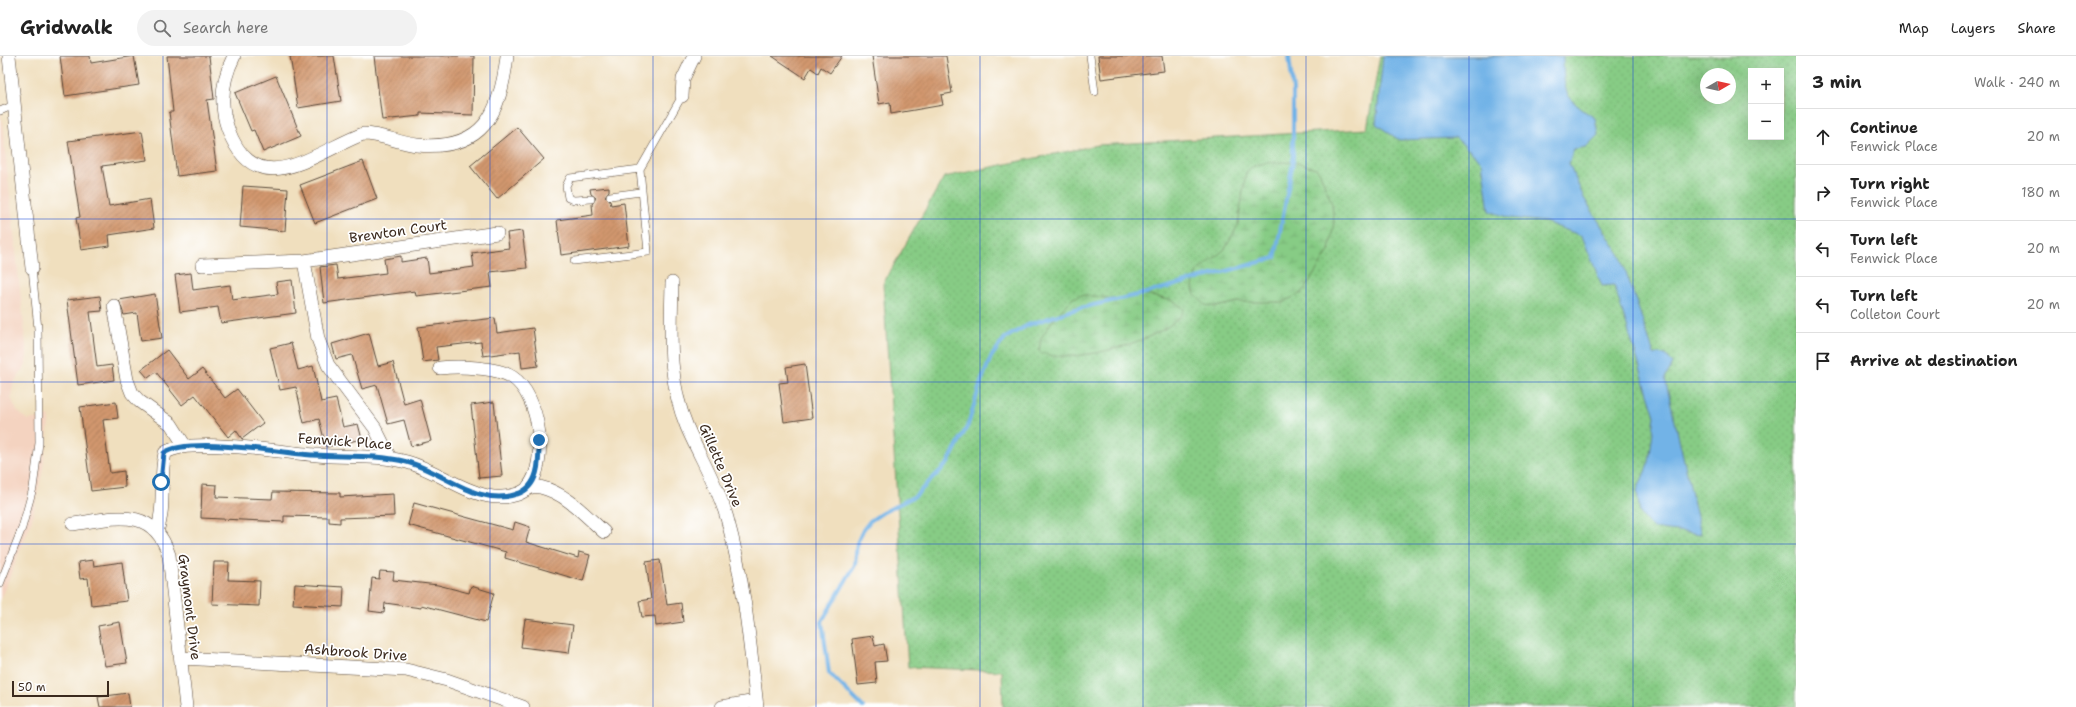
<!DOCTYPE html>
<meta charset="utf-8">
<style>
:root{--surface:#fff;--page:#f2f2f2;--text:#222;--muted:#767676;--line:#e0e0e0}
body{margin:0;font-family:"Shantell Sans",sans-serif;background:var(--page);color:var(--text)}
.controls{position:absolute;right:12px;top:12px;display:grid;overflow:hidden;border-radius:0px;box-shadow:0 4px 16px #0002}
.controls button{width:36px;height:36px;display:grid;place-items:center;padding:0;border:0;border-bottom:1px solid var(--line);background:var(--surface);color:var(--text);font:20px sans-serif}
.compass{position:absolute;left:1700px;top:12px;width:36px;height:36px;border-radius:50%;background:var(--surface);box-shadow:0 4px 16px #0002;rotate:81deg}
.scale{position:absolute;left:12px;bottom:10px;width:97px;box-sizing:border-box;padding-left:4px;border:2px solid #3b2a1e;border-top:0;font-size:11px;line-height:14px;white-space:nowrap;color:#3b2a1e;-webkit-text-stroke:3px #fff;paint-order:stroke}
.stop{position:absolute;width:12px;height:12px;margin:-9px;border:3px solid #1f6fb2;border-radius:50%;background:#fff}
.stop.end{background:#1f6fb2;border-color:#fff;box-shadow:0 1px 4px #0008}
.list{margin:0;padding:0;list-style:none}
h2{display:flex;justify-content:space-between;align-items:center;height:52px;margin:0;padding:0 16px;font-size:17px}
h2 small{font-size:13px;font-weight:400;color:var(--muted)}
.list li{display:grid;grid-template-columns:26px 1fr auto;gap:12px;align-items:center;box-sizing:border-box;height:56px;padding:0 16px;border-top:1px solid var(--line)}
.list b{display:block;font-size:15px;white-space:nowrap}
.list p{margin:0;font-size:13px;white-space:nowrap;color:var(--muted)}
.list em{font-size:13px;font-style:normal;color:var(--muted)}
.icon{flex:none;width:22px;height:22px;fill:none;stroke:currentColor;stroke-width:2;stroke-linecap:round;stroke-linejoin:round}
.map{position:relative;flex:none;width:1796px;height:651px;overflow:hidden}
header{display:flex;align-items:center;gap:24px;box-sizing:border-box;height:56px;padding:0 20px;background:var(--surface);border-bottom:1px solid var(--line)}
header strong{font-size:19px}
nav{display:flex;gap:22px;margin-inline-start:auto;font-size:14px}
.search{width:280px;height:36px;background:var(--page);display:flex;align-items:center;gap:10px;box-sizing:border-box;padding:0 14px;border-radius:22px;color:var(--muted);font-size:15px}
main{display:flex}
aside{flex:1;background:var(--surface)}
.map>svg:first-child{display:block}
</style>
<header>
<strong>Gridwalk</strong>
<div class="search"><svg class="icon" aria-label="search" viewBox="0 0 24 24"><circle cx="10" cy="10" r="6"/><path d="M15 15l6 6"/></svg>Search here</div>
<nav><a>Map</a><a>Layers</a><a>Share</a></nav>
</header>
<main>
<div class="map">
<svg width="1796" height="651" viewBox="0 0 1796 651">
<defs>
<pattern id="grass-dots" width="8" height="8" patternUnits="userSpaceOnUse"><rect width="8" height="8" fill="#87cc85"/><path d="M2 2h.1M6 6h.1" fill="none" stroke="#75af72" stroke-width="1.8" stroke-linecap="round"/></pattern>
<pattern id="wetland-marsh" width="20" height="14" patternUnits="userSpaceOnUse"><rect width="20" height="14" fill="#87cc85"/><path d="M1 5h8M5 5V1M11 12h8M15 12V8" fill="none" stroke="#75af72"/></pattern>
<pattern id="building-hatch" width="6" height="6" patternUnits="userSpaceOnUse"><rect width="6" height="6" fill="#d2976e"/><path d="M-1 1l2-2M0 6l6-6M5 7l2-2" fill="none" stroke="#ac7b5a"/></pattern>
</defs>
<rect width="100%" height="100%" fill="#fff"/>
<filter id="ink" filterUnits="userSpaceOnUse"><feTurbulence type="fractalNoise" baseFrequency=".025" numOctaves="2"/><feDisplacementMap in="SourceGraphic" scale="8" xChannelSelector="R" yChannelSelector="G"/><feConvolveMatrix kernelMatrix="1 2 1 2 8 2 1 2 1" color-interpolation-filters="sRGB"/></filter>
<filter id="wash" filterUnits="userSpaceOnUse"><feTurbulence type="fractalNoise" baseFrequency=".012" numOctaves="4" result="noise"/><feDisplacementMap in="SourceGraphic" scale="16" xChannelSelector="R" yChannelSelector="G"/><feGaussianBlur stdDeviation="0.9" result="paint"/><feColorMatrix in="noise" values="0 0 0 0 0 0 0 0 0 0 0 0 0 0 0 0 0 1.4 0 .05"/><feComposite in="paint" operator="in"/></filter>
<g filter="url(#wash)">
<rect width="100%" height="100%" fill="#f0dfbe"/>
<!-- built -->
<path fill="#f4d3c0" d="M 0,47 L 27,298 L 26,309 L 13,328 L 11,342 L 17,355 L 28,364 L 50,360 L 43,412 L 31,467 L 0,545 Z"/>
<!-- grass -->
<path fill="url(#grass-dots)" stroke="#617b52" fill-rule="evenodd" d="M 1380,0 L 1796,0 L 1796,651 L 1003,651 L 1002,615 L 908,611 L 883,228 L 944,121 L 1098,89 L 1367,73 ZM 1751,15 L 1781,15 L 1781,81 L 1751,81 ZM 1706,18 L 1730,18 L 1730,42 L 1706,42 Z"/>
<!-- wetland -->
<path fill="url(#wetland-marsh)" stroke="#617b52" d="M 1293,106 L 1316,112 L 1320,117 L 1332,148 L 1334,166 L 1329,195 L 1302,237 L 1283,246 L 1238,246 L 1216,251 L 1205,249 L 1195,239 L 1193,233 L 1194,224 L 1197,216 L 1225,193 L 1238,169 L 1246,116 C 1257,104 1278,107 1293,106 Z
M 1142,238 L 1174,245 L 1184,253 C 1177,282 1063,313 1039,295 L 1041,282 L 1055,261 L 1073,242 L 1082,239 L 1120,243 Z"/>
<!-- water -->
<path fill="#72b3e7" stroke="#566e82" d="M 1383,0 L 1563,0 C 1564,36 1563,42 1595,62 L 1598,79 L 1586,91 L 1574,93 L 1569,107 L 1584,142 L 1621,201 L 1654,298 L 1666,299 L 1673,308 L 1665,322 L 1701,478 L 1652,472 L 1640,457 L 1637,435 L 1649,406 L 1655,360 L 1614,229 L 1602,230 L 1582,180 L 1545,166 L 1510,162 L 1489,155 L 1482,106 L 1456,82 L 1399,84 L 1376,68 Z"/>
<g fill="none" stroke-linecap="round" stroke-linejoin="round">
<!-- stream -->
<path stroke="#72b3e7" stroke-width="4" d="M 863,651 L 829,617 L 822,565 L 855,509 L 857,487 L 863,474 L 870,465 L 882,457 L 915,440 L 948,407 L 968,369 L 981,326 L 991,301 L 1005,282 L 1028,269 L 1076,253 L 1142,238 L 1275,202 L 1293,106 L 1293,34 L 1289,0"/>
</g>
<g id="blocks">
<!-- building -->
<path fill="url(#building-hatch)" d="M 60,0 L 90,0 L 91,7 L 134,0 L 139,29 L 65,40 Z
M 167,0 L 209,0 L 214,43 L 207,44 L 217,115 L 177,120 L 169,56 L 173,56 Z
M 290,0 L 334,0 L 341,45 L 298,52 Z
M 374,0 L 474,0 L 473,59 L 420,57 L 420,60 L 382,64 Z
M 772,0 L 842,0 L 830,17 L 821,11 L 818,17 L 811,12 L 805,22 Z
M 872,0 L 946,0 L 952,37 L 941,39 L 943,49 L 891,58 L 890,46 L 879,48 Z
M 1098,0 L 1162,0 L 1164,15 L 1101,23 Z
M 276,20 L 301,80 L 263,96 L 254,74 L 251,75 L 235,37 Z
M 517,71 L 544,103 L 497,143 L 470,110 Z
M 142,75 L 147,104 L 102,110 L 109,150 L 150,143 L 154,172 L 109,179 L 110,190 L 81,194 L 76,162 L 80,161 L 68,85 Z
M 363,105 L 377,143 L 315,167 L 300,129 Z
M 243,130 L 288,133 L 285,175 L 240,171 Z
M 609,131 L 609,135 L 605,140 L 610,145 L 611,149 L 624,147 L 629,190 L 561,199 L 557,164 L 593,159 L 592,148 L 596,142 L 591,138 L 590,133 Z
M 522,175 L 527,212 L 490,216 L 492,231 L 416,240 L 415,235 L 324,247 L 320,211 L 336,209 L 338,223 L 386,217 L 384,203 L 401,200 L 401,206 L 427,202 L 429,217 L 474,211 L 472,197 L 509,192 L 507,177 Z
M 191,217 L 193,234 L 230,229 L 232,244 L 278,238 L 276,226 L 292,224 L 296,257 L 221,267 L 218,251 L 180,256 L 175,219 Z
M 155,238 L 162,282 L 141,285 L 137,257 L 124,259 L 119,244 Z
M 100,240 L 102,255 L 90,256 L 97,311 L 112,309 L 114,324 L 78,329 L 67,244 Z
M 495,262 L 497,277 L 533,272 L 538,310 L 522,312 L 520,295 L 483,300 L 481,286 L 436,291 L 438,304 L 423,306 L 418,271 Z
M 369,277 L 378,310 L 393,306 L 404,348 L 420,343 L 431,385 L 411,390 L 404,364 L 388,368 L 377,329 L 362,333 L 352,299 L 336,303 L 332,288 Z
M 291,287 L 298,314 L 313,310 L 321,346 L 336,343 L 343,371 L 358,368 L 362,383 L 326,391 L 319,363 L 304,367 L 296,331 L 280,334 L 270,292 Z
M 167,294 L 189,323 L 202,313 L 225,342 L 237,333 L 263,367 L 242,383 L 236,374 L 228,381 L 195,339 L 182,349 L 156,316 L 148,322 L 141,314 Z
M 805,308 L 812,362 L 784,366 L 779,327 L 788,326 L 786,311 Z
M 116,346 L 118,362 L 103,364 L 110,417 L 124,415 L 125,431 L 91,435 L 80,351 Z
M 494,346 L 502,420 L 479,422 L 471,349 Z
M 202,428 L 217,429 L 216,441 L 272,443 L 273,436 L 340,437 L 340,441 L 393,438 L 394,460 L 340,462 L 340,467 L 329,466 L 329,461 L 284,460 L 284,466 L 201,462 Z
M 414,447 L 513,474 L 515,466 L 530,471 L 526,486 L 578,502 L 579,496 L 590,499 L 583,525 L 505,502 L 506,496 L 408,469 Z
M 93,504 L 94,510 L 122,506 L 127,545 L 91,549 L 88,522 L 80,523 L 78,506 Z
M 660,504 L 667,549 L 681,547 L 683,566 L 656,570 L 655,560 L 642,561 L 639,545 L 651,543 L 646,506 Z
M 214,506 L 229,506 L 228,524 L 260,525 L 259,550 L 212,548 Z
M 380,515 L 394,516 L 393,524 L 438,529 L 469,537 L 471,530 L 494,537 L 486,566 L 421,549 L 421,552 L 385,547 L 384,557 L 369,555 L 372,522 L 379,523 Z
M 295,528 L 344,531 L 343,551 L 293,548 Z
M 525,563 L 573,569 L 569,597 L 521,591 Z
M 120,566 L 127,607 L 105,610 L 98,570 Z
M 873,580 L 875,590 L 884,588 L 887,605 L 875,606 L 877,627 L 858,629 L 852,583 Z
M 128,637 L 130,651 L 100,651 L 98,641 Z"/>
</g>
</g>
<g filter="url(#ink)">
<use href="#blocks" fill-opacity="0" stroke="#564536" stroke-width="1"/>
<g fill="none" stroke-linecap="round" stroke-linejoin="round">
<!-- lane casing -->
<g stroke="#564536" stroke-width="8">
<path id="lane" d="M 1090,0 L 1095,36
M 0,55 L 14,49
M 610,140 L 641,136
M 591,143 L 574,144 L 568,142 L 566,130 L 570,122 L 640,113
M 574,205 L 648,196 L 640,113 L 682,40
M 0,528 L 22,472 L 33,432 L 39,387 L 38,273 L 32,212"/>
</g>
<!-- street casing -->
<g stroke="#564536" stroke-width="14">
<path id="street" d="M 9,0 L 32,212
M 234,0 C 222,24 219,48 228,73 C 256,149 315,96 363,78 C 382,78 398,87 417,89 C 483,95 500,59 507,0
M 682,40 L 683,23 L 694,0
M 304,205 L 318,283 L 328,309 L 375,372 L 390,402
M 202,209 L 304,205 L 497,177
M 672,227 C 671,278 667,323 687,371 C 700,401 718,430 727,462 C 744,523 750,588 757,651
M 114,250 L 127,324 L 132,337 L 139,345 L 171,368 L 185,390
M 440,312 C 458,310 497,311 512,321 C 540,339 549,407 528,431
M 73,468 C 114,462 153,449 169,499 L 186,651
M 157,475 C 166,450 159,423 165,397 C 188,380 285,397 317,399 C 347,402 378,398 407,406 C 436,414 459,434 488,440 C 498,442 509,441 518,438 C 528,434 529,429 540,431 C 566,437 585,459 604,476
M 181,602 L 406,614 L 447,624 L 523,651
M 722,651 L 756,645"/>
</g>
<!-- lane -->
<use href="#lane" stroke="#fff" stroke-width="7"/>
<!-- street -->
<use href="#street" stroke="#fff" stroke-width="13"/>
</g>
</g>
<g fill="none" stroke-linecap="round" stroke-linejoin="round" filter="url(#ink)">
<!-- route -->
<path stroke="#1f6fb2" stroke-width="5" d="M 161,426 L 164,397 C 188,380 282,397 313,399 C 345,401 376,398 407,406 C 443,415 478,452 517,438 C 540,431 539,403 539,384"/>
</g>
<!-- grid -->
<path fill="none" stroke="#1d4ed8" stroke-width="1" stroke-opacity="0.55" d="M 163,0 L 163,651M 327,0 L 327,651M 490,0 L 490,651M 653,0 L 653,651M 816,0 L 816,651M 980,0 L 980,651M 1143,0 L 1143,651M 1306,0 L 1306,651M 1469,0 L 1469,651M 1633,0 L 1633,651M 0,163 L 1796,163M 0,326 L 1796,326M 0,488 L 1796,488"/>
<g text-anchor="middle" stroke-width="3.5" stroke-linejoin="round" paint-order="stroke">
<!-- street labels -->
<g font-size="14" fill="#3b2a1e" stroke="#fff">
<text transform="translate(398 175) rotate(-8)" y="5">Brewton Court</text>
<text transform="translate(345 385) rotate(4)" y="5">Fenwick Place</text>
<text transform="translate(721 409) rotate(67)" y="5">Gillette Drive</text>
<text transform="translate(190 551) rotate(83)" y="5">Graymont Drive</text>
<text transform="translate(356 596) rotate(4)" y="5">Ashbrook Drive</text>
</g>
</g>
</svg>
<div class="controls">
<button>+</button>
<button>−</button>
</div>
<svg class="compass" viewBox="-18 -18 36 36"><path d="M0-13l5 13h-10z" fill="#e53935"/><path d="M0 13l5-13h-10z" fill="#767676"/></svg>
<div class="scale">50 m</div>
<div class="stop" style="left:161px;top:426px"></div>
<div class="stop end" style="left:539px;top:384px"></div>
</div>
<aside>
<h2>3 min<small>Walk · 240 m</small></h2>
<ul class="list">
<li><svg class="icon" aria-label="ahead" viewBox="0 0 24 24"><path d="M12 20V5M6 11l6-6 6 6"/></svg><div><b>Continue</b><p>Fenwick Place</p></div><em>20 m</em></li>
<li><svg class="icon" aria-label="right" viewBox="0 0 24 24"><path d="M7 20v-9h11M14 6l5 5-5 5"/></svg><div><b>Turn right</b><p>Fenwick Place</p></div><em>180 m</em></li>
<li><svg class="icon" aria-label="left" viewBox="0 0 24 24"><path d="M17 20v-9H6M10 6l-5 5 5 5"/></svg><div><b>Turn left</b><p>Fenwick Place</p></div><em>20 m</em></li>
<li><svg class="icon" aria-label="left" viewBox="0 0 24 24"><path d="M17 20v-9H6M10 6l-5 5 5 5"/></svg><div><b>Turn left</b><p>Colleton Court</p></div><em>20 m</em></li>
<li><svg class="icon" aria-label="arrive" viewBox="0 0 24 24"><path d="M6 21V4h12l-3 4 3 4H6"/></svg><div><b>Arrive at destination</b></div></li>
</ul>
</aside>
</main>
